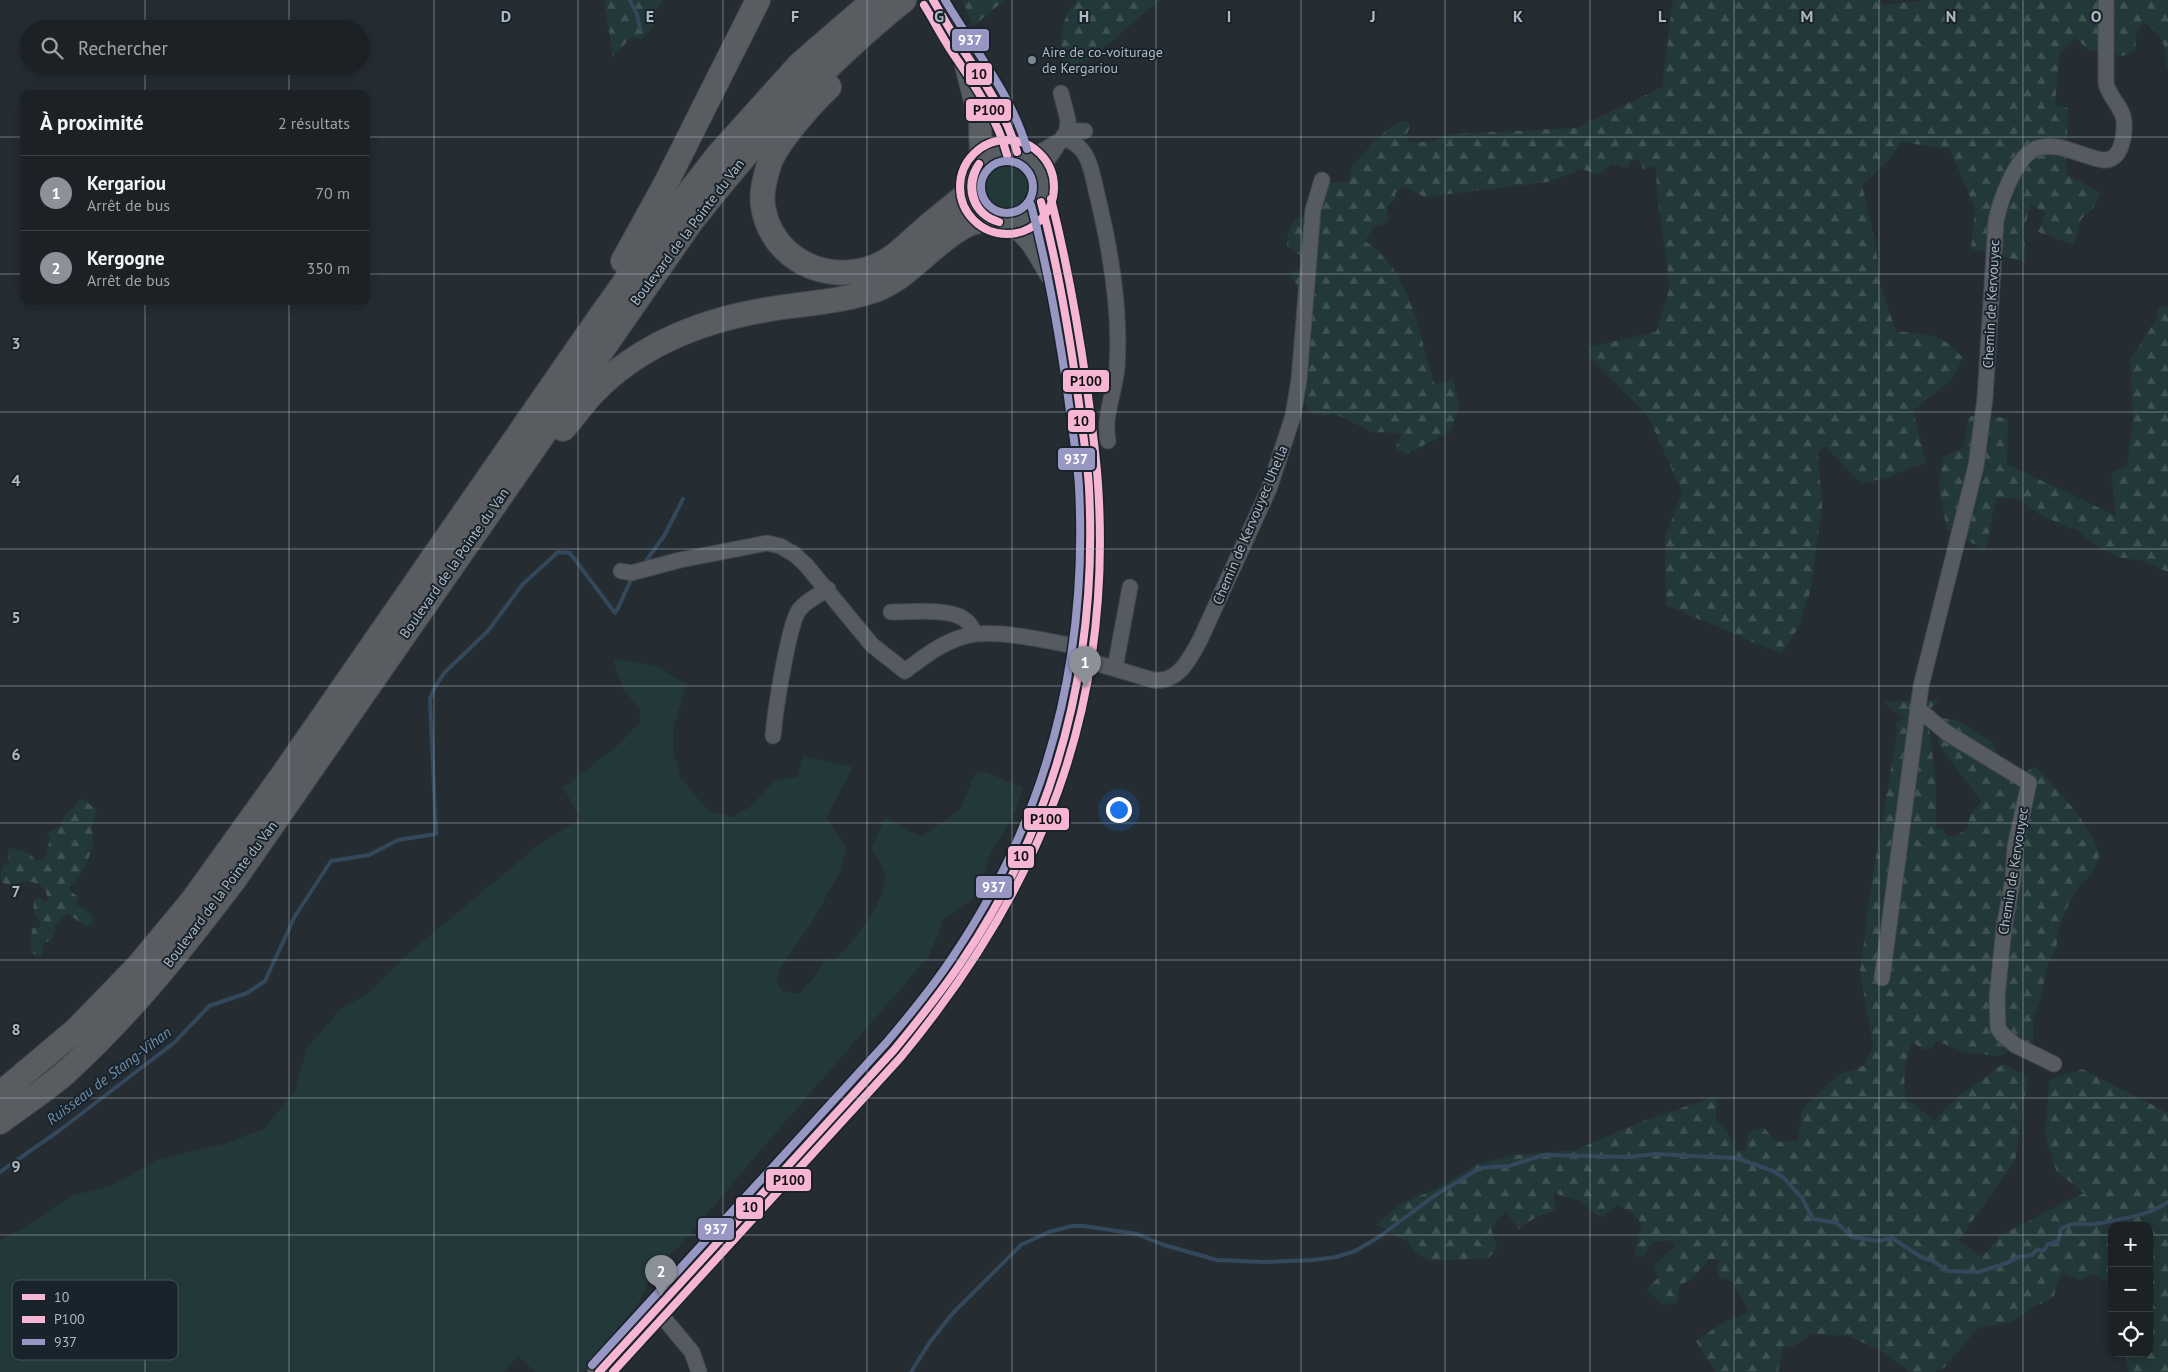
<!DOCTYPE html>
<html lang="fr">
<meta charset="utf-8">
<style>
:root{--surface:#1c2126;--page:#25292e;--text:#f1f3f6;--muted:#a0a3a7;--line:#3a3e43;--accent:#8c9099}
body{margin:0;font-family:"PT Sans",sans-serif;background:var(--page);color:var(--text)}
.controls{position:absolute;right:15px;bottom:15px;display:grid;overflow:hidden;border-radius:10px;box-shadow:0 2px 12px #0003}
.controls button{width:45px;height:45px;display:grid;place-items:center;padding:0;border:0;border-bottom:1px solid var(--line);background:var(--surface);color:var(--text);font:25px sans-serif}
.you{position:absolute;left:1118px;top:809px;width:18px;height:18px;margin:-12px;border:4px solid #fff;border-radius:50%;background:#1a73e8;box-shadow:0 0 0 8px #1a73e833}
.badge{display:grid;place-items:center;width:32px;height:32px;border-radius:50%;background:var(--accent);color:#fff;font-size:16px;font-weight:700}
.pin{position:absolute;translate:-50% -41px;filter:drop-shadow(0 1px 2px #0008)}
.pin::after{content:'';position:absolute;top:26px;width:18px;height:15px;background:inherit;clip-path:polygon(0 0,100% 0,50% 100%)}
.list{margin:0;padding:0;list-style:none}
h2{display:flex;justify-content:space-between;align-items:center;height:65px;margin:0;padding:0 20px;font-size:21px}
h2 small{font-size:16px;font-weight:400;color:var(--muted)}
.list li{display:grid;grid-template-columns:32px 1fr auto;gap:15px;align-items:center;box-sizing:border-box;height:75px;padding:0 20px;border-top:1px solid var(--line)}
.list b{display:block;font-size:19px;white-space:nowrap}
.list p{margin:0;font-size:16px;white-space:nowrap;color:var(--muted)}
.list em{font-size:16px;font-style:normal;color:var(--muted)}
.icon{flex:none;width:28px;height:28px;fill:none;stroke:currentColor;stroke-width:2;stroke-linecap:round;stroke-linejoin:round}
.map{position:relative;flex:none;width:2168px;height:1372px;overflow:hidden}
.search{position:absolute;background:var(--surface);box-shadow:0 2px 12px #0003;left:20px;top:20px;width:350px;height:55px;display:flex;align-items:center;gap:12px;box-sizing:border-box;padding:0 18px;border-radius:28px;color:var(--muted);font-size:19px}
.panel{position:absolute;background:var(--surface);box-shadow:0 2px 12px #0003;left:20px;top:90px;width:350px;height:215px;border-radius:10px}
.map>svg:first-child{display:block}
</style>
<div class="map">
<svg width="2168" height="1372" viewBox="0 0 2168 1372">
<defs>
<pattern id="forest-firs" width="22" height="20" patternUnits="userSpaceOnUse" patternTransform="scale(1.25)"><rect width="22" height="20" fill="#233838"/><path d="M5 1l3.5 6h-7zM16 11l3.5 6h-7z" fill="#405353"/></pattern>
</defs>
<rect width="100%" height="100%" fill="#252c32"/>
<!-- green -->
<path fill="#233838" d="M981 187a26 26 0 1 1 52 0a26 26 0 1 1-52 0Z
M 612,658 L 653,665 L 687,684 L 673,728 L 673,751 L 681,778 L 708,811 L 733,817 L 751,806 L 775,780 L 797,777 L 803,756 L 853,767 L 826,818 L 846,847 L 841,870 L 812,922 L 779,970 L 776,981 L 783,991 L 799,994 L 816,975 L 826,957 L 833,961 C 851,946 887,900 885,876 C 885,868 875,856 871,849 L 885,817 L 909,831 L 922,836 L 960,810 L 975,773 L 986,772 L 1023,788 L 1014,814 L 991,853 L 977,896 L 943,920 L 930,955 L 760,1151 L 682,1244 L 656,1267 L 640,1301 L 583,1372 L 535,1372 L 518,1356 L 504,1372 L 0,1372 L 0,1240 L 20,1230 L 74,1195 L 111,1186 L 159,1159 L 223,1144 L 264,1129 L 295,1091 L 307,1047 L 341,1009 L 367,994 L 404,957 L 535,848 L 581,818 L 563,788 L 616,747 L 639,723 L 640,711 L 623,688 Z"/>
<!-- forest -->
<path fill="url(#forest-firs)" d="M 604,0 L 664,0 L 657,9 L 653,27 L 641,39 L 631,37 L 613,57 Z
M 962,0 L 1005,0 L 973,26 Z
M 1077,0 L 1160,0 L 1089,60 L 1064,67 C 1059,46 1060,16 1077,0 Z
M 1673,0 L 1880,0 L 1884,5 L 1925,0 L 2168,0 L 2168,69 C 2165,64 2166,59 2166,54 C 2164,39 2155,30 2144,22 L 2137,30 L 2135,50 L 2123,56 L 2089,50 L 2075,38 L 2059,54 L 2055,105 L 2068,108 L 2066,174 L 2100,192 L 2093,209 L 2081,219 L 2074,245 L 2038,232 L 2045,213 L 2031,204 L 2024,229 L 2026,262 L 1971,249 L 1975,209 L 1950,149 L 1901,142 L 1887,162 L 1862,185 L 1875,240 L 1880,284 L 1896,331 C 1928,335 1941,332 1963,358 L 1952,379 L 1913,411 L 1926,462 L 1888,477 L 1861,484 L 1825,446 L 1818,452 L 1822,506 L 1811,589 L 1798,628 L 1781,654 L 1666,605 L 1665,538 L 1682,492 L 1648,416 L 1590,357 L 1588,347 L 1656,332 L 1670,287 L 1657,194 L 1656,166 L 1644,169 L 1638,160 L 1631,160 L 1629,166 L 1624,168 L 1613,164 C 1600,173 1599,178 1583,169 L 1548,182 L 1425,197 L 1404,187 L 1395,193 L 1396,199 L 1387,207 L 1388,221 L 1382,225 L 1375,225 L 1365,241 C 1415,276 1417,333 1435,385 L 1453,379 L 1459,405 L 1451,431 L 1407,454 L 1395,449 L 1402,433 L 1371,432 L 1342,417 L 1331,414 L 1323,416 L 1312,413 L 1305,403 L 1310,316 L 1299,308 L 1298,289 L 1291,273 L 1300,268 L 1300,255 L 1287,247 L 1288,233 L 1294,219 L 1305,216 L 1328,183 L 1349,181 L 1353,165 L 1374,142 L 1386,130 L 1402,121 L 1409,122 L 1410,127 L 1406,135 L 1410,143 L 1432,141 L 1450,134 L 1576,128 L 1662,87 Z
M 2168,306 L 2168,572 L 2143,561 L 2118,557 L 2095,545 L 2078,531 L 2042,516 L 2015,498 L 1996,498 L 1986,550 L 1947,530 L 1939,486 L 1943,457 L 1964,447 L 1969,416 L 2008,418 L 2007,464 L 2116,516 L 2111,473 L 2127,466 L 2133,420 L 2130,360 L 2156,320 L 2158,307 Z
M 1940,700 L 1927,711 L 1936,784 L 1936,828 L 1943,830 L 1947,836 L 1956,836 L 1967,828 L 1970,815 L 1981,802 C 1972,785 1939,752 1938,738 C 1938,732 1941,724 1942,718 L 1956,720 L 1991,741 L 2005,764 L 2019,777 L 2035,766 C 2060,793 2087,819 2100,854 L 2093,872 L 2078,888 L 2069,903 L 2059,927 L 2056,950 L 2048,963 L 2041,997 L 2033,1019 L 2033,1045 L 2009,1051 L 1999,1056 L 1964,1052 L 1937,1041 L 1932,1048 L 1924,1050 L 1912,1042 C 1904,1064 1903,1075 1906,1099 L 1934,1120 L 1960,1095 L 2003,1064 L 2028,1076 L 2015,1161 L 1958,1241 L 1982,1257 L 2001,1235 L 2084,1193 L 2057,1172 L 2045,1136 L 2049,1080 L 2082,1069 L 2168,1113 L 2168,1372 L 2129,1372 L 2126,1358 L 2131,1353 L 2149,1353 L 2149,1226 L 2112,1226 L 2112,1285 L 2094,1274 L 2080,1280 L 2062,1273 L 2056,1285 L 2054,1297 L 2034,1307 L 2011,1322 L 1978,1328 L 1944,1368 L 1935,1372 L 1910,1372 L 1879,1350 L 1848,1336 L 1811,1334 L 1794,1347 L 1783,1346 L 1778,1372 L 1715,1372 L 1696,1341 L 1721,1324 L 1749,1312 L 1732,1281 L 1720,1278 L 1717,1270 L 1719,1260 L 1708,1259 L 1706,1265 L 1700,1269 L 1693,1279 L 1679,1285 L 1678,1303 L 1663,1305 L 1646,1290 L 1658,1278 L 1654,1265 L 1676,1245 L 1670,1240 L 1653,1242 L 1642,1258 L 1634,1253 C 1643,1223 1648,1221 1618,1205 L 1601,1218 L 1579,1201 L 1554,1193 L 1555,1211 L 1536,1217 L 1518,1229 L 1506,1211 L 1491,1228 L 1497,1249 L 1488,1258 L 1432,1261 L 1415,1253 L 1407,1241 L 1395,1236 L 1377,1224 L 1400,1204 L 1436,1189 L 1478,1164 L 1514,1155 L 1576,1150 L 1640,1122 L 1717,1096 L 1716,1120 L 1727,1131 L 1736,1150 L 1745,1152 L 1749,1131 L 1764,1128 L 1777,1142 L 1798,1140 L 1802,1110 L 1838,1075 L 1865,1065 L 1873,1045 L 1860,972 L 1871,887 L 1897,733 L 1896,723 L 1904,718 L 1882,702 Z
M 82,798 L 97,810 L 92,825 L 93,844 L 90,854 L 85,868 L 68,889 L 77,896 L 76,904 L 93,915 L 93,923 L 87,927 L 67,913 L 60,921 L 54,924 L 56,930 L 51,941 L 44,942 L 42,956 C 25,957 32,939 32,928 L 40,928 C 40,916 30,912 35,899 L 41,898 L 47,902 C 50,888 35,879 23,882 C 19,882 15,885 11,886 L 3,883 L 0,877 L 2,867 L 9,863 L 8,849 L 11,848 L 30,854 L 36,861 L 45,857 L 50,839 L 47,833 L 60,826 L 67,812 L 73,808 Z"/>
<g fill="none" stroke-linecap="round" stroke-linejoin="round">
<!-- stream -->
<path stroke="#33485a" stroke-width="4" d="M 630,0 L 637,15 L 640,29
M 643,565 L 664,536 L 683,499
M 0,1172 L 60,1130 L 175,1042 L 209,1006 L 247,993 L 265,981 L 295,916 L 331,861 L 369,855 L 398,840 L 436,834 L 430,699 L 435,687 L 445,672 L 488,631 L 522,585 L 558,552 L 570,553 L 615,613 C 623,601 625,588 634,576
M 911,1372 L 930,1342 L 952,1314 L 1021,1245 L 1049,1232 L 1072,1226 L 1084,1226 L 1137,1234 L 1164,1245 L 1217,1260 L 1264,1262 L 1313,1260 L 1336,1257 L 1355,1251 L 1379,1237 L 1434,1196 L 1480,1168 L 1509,1166 L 1543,1155 L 1629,1157 L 1655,1154 L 1736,1158 L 1773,1171 L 1783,1177 L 1802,1198 L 1813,1219 L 1837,1223 L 1852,1237 L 1879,1241 L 1892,1238 L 1921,1257 L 1933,1261 L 1947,1271 L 1978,1272 L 2007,1263 L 2018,1257 L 2032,1255 L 2037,1249 L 2041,1251 L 2045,1249 L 2048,1244 L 2058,1242 L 2061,1229 C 2077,1220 2078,1226 2094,1224 C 2117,1220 2149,1216 2168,1202"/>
<!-- minor casing -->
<g stroke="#42484c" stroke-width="17">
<path id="minor" d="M 1067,131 L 1085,131
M 1064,138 C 1069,141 1076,143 1080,148 C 1090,158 1093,177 1096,190 C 1110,247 1121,308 1117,367 C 1115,392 1103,416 1108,441
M 1030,158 L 1058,142
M 1040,171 L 1067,131 L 1068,120 L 1061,93
M 621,571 L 631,573 L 680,560 L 767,543 L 780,546 L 794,554 L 806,565 L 872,645 L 905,671 C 926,655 949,637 976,634 C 1007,631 1053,642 1083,648
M 891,612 C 910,612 949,608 964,619 C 970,622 972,629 976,634
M 1082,659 L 1153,680 C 1178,683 1190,659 1200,640 L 1269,489 L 1293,416 L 1299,380 L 1313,210 L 1322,180
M 1115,668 L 1130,587
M 1917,708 L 1947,733 L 2029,783 L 2015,847 L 2013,879 L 2004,928 L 1997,997 L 1998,1028 L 2002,1034 L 2015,1045 L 2054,1064
M 773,736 C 775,713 788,626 799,610 C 806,601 818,595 828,589
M 1882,978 L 1921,686 L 1976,466 L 1985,398 L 1996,221 C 2000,201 2015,158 2035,149 C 2057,140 2082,157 2103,160 C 2122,162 2125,134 2124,121 C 2123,107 2109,98 2106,83 L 2106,0
M 656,1309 L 692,1352 L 699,1372"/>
</g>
<!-- primary casing -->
<g stroke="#42494f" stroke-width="24">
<path id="primary" d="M 933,0 L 961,47 L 975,66 L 1011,130 L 1017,152
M 966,65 L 980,121 L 981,161
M970 187a37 37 0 1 1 74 0a37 37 0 1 1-74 0Z
M 1014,223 L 1033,244 L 1051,274
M 599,1372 L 894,1050 C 990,940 1059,806 1082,660 C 1090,606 1091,550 1089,497 C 1088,464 1082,431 1078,398 C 1069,332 1059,266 1041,202"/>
</g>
<!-- trunk casing -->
<g stroke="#42484d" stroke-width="26">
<path id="trunk" d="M 829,87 C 812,103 776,143 769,165 C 765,177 761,193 763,206 C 771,259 827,286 876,266 C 896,258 910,241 927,227 C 941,215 956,203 971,191
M 623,261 L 666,183 L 758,0
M 563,429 C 574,417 583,403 595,391 C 644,341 709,318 777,308 C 810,303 846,301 878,289 C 911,275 932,244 963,227 C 971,222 980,221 988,218
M 0,1094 L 76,1030 L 138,966 L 192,901 L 284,773 L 595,324 L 684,199 L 718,155 L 800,64 L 874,0
M 0,1122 C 21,1106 44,1091 64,1074 C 128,1016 182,949 234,880 L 691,222 C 754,141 823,65 904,0"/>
</g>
<!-- minor -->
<use href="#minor" stroke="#565a61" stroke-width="15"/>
<!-- primary -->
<use href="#primary" stroke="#585d62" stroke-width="22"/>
<!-- trunk -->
<use href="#trunk" stroke="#595d62" stroke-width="24"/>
<!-- bus-1 casing -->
<g stroke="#19232c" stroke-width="11">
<path id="bus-1" d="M 933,0 C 942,15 951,32 961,47 C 983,80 1006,113 1017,152
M 979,164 C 966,186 972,214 999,222
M 979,164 C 963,186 973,215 999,222
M 599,1372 L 894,1050 C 917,1022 940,994 960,964 C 1058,820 1098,661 1089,488 C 1087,454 1081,421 1077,389 C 1068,326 1057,263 1041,202"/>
</g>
<!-- bus-2 casing -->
<g stroke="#19232c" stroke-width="11">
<path id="bus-2" d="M 924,5 C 934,21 942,37 952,52 C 974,85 997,117 1007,155
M960 187a47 47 0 1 1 94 0a47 47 0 1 1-94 0Z
M 613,1372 L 901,1057 C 1043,885 1113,708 1098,484 C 1096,452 1091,420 1087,388 C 1078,325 1067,262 1051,199"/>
</g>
<!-- bus-3 casing -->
<g stroke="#19232c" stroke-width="11">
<path id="bus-3" d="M 945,0 C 973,48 1012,95 1027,149
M981 187a26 26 0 1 1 52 0a26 26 0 1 1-52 0Z
M 592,1365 L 886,1043 C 909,1016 932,988 952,958 C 1048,816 1088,658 1079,487 C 1077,454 1071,422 1067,389 C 1058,327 1047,265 1031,205"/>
</g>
<!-- bus-1 -->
<use href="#bus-1" stroke="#f5b5d3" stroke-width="8"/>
<!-- bus-2 -->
<use href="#bus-2" stroke="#f5b5d3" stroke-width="8"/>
<!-- bus-3 -->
<use href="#bus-3" stroke="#9897c4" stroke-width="8"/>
</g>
<!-- grid -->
<path fill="none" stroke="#aeb9c4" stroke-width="1" stroke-opacity="0.55" d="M 145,0 L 145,29M 289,0 L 289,29M 434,0 L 434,1372M 578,0 L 578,1372M 723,0 L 723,1372M 867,0 L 867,1372M 1012,0 L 1012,1372M 1156,0 L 1156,1372M 1301,0 L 1301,1372M 1445,0 L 1445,1372M 1590,0 L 1590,1372M 1734,0 L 1734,1372M 1879,0 L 1879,1372M 2023,0 L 2023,1372M 145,66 L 145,94M 289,66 L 289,94M 0,137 L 24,137M 366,137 L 2168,137M 0,274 L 24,274M 366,274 L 2168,274M 145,301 L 145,1372M 289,301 L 289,1372M 0,412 L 2168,412M 0,549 L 2168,549M 0,686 L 2168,686M 0,823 L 2168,823M 0,960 L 2168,960M 0,1098 L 2168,1098M 0,1235 L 2112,1235M 2149,1235 L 2168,1235"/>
<!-- markers -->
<circle fill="#7e8891" stroke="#19232c" stroke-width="2" cx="1032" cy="60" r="5"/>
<g text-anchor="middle" stroke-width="4" stroke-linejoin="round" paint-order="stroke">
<!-- poi labels -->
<g font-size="14" fill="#aeb9c4" stroke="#19232c" text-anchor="start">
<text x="1042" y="57">Aire de co-voiturage<tspan x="1042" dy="16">de Kergariou</tspan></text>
</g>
<!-- street labels -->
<g font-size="14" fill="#aeb9c4" stroke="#19232c">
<text transform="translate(687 232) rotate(-53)" y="5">Boulevard de la Pointe du Van</text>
<text transform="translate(1991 304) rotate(-87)" y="5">Chemin de Kervouyec</text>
<text transform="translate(1250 525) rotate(-67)" y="5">Chemin de Kervouyec Uhella</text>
<text transform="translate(454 563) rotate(-55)" y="5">Boulevard de la Pointe du Van</text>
<text transform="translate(2013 871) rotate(-81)" y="5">Chemin de Kervouyec</text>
<text transform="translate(220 894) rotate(-53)" y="5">Boulevard de la Pointe du Van</text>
</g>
<!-- water labels -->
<g font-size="15" font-style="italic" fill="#6f8ea8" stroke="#19232c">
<text transform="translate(109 1076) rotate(-37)" y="5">Ruisseau de Stang-Vihan</text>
</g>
</g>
<!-- legend -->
<rect x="12" y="1280" width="166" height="80" rx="8" fill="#19232c" stroke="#46505a" stroke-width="1"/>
<rect x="22" y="1294" width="23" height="6" fill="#f5b5d3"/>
<rect x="22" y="1316" width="23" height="7" fill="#f5b5d3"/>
<rect x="22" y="1339" width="23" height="6" fill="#9897c4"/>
<g font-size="14" fill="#aeb9c4">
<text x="54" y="1302">10</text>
<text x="54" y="1324">P100</text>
<text x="54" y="1347">937</text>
</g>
<g font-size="16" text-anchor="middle" font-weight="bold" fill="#aeb9c4" stroke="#19232c" stroke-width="4" stroke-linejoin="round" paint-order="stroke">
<text x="506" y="22">D</text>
<text x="650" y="22">E</text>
<text x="795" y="22">F</text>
<text x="939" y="22">G</text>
<text x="1084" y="22">H</text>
<text x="1229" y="22">I</text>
<text x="1373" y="22">J</text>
<text x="1518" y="22">K</text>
<text x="1662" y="22">L</text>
<text x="1807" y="22">M</text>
<text x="1951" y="22">N</text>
<text x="2096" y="22">O</text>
<text x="16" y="349">3</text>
<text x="16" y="486">4</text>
<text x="16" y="623">5</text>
<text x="16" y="760">6</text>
<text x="16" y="897">7</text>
<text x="16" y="1035">8</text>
<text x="16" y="1172">9</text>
</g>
<g stroke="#19232c" stroke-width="2">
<rect x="951" y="28" width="39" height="24" rx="5" fill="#9897c4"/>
<rect x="965" y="62" width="28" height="24" rx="5" fill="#f5b5d3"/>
<rect x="965" y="98" width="47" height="24" rx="5" fill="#f5b5d3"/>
<rect x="1062" y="369" width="48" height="24" rx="5" fill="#f5b5d3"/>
<rect x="1067" y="409" width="29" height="24" rx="5" fill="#f5b5d3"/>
<rect x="1057" y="447" width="39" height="24" rx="5" fill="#9897c4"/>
<rect x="1023" y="807" width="47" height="24" rx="5" fill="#f5b5d3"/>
<rect x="1007" y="845" width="28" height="24" rx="5" fill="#f5b5d3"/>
<rect x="975" y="875" width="38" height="24" rx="5" fill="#9897c4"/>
<rect x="765" y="1168" width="47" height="24" rx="5" fill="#f5b5d3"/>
<rect x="735" y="1196" width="29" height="24" rx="5" fill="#f5b5d3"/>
<rect x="697" y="1217" width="38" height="24" rx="5" fill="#9897c4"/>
</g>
<g font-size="14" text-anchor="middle" font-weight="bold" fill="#fff">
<text x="970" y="45">937</text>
<text x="1076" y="464">937</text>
<text x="994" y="892">937</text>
<text x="716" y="1234">937</text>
</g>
<g font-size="14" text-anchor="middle" font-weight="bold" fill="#111">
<text x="979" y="79">10</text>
<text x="989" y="115">P100</text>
<text x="1086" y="386">P100</text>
<text x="1081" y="426">10</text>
<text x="1046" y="824">P100</text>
<text x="1021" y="861">10</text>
<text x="789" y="1185">P100</text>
<text x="750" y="1212">10</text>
</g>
</svg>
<div class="controls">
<button>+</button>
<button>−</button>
<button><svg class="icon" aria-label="locate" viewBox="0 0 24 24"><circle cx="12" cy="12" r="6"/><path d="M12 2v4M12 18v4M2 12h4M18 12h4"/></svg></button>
</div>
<div class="you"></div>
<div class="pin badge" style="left:1085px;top:687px">1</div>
<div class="pin badge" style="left:661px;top:1296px">2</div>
<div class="search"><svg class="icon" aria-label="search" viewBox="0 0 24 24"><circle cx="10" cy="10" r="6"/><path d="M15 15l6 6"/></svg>Rechercher</div>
<section class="panel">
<h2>À proximité<small>2 résultats</small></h2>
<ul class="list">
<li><span class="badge">1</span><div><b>Kergariou</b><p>Arrêt de bus</p></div><em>70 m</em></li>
<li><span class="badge">2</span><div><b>Kergogne</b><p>Arrêt de bus</p></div><em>350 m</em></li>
</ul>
</section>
</div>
